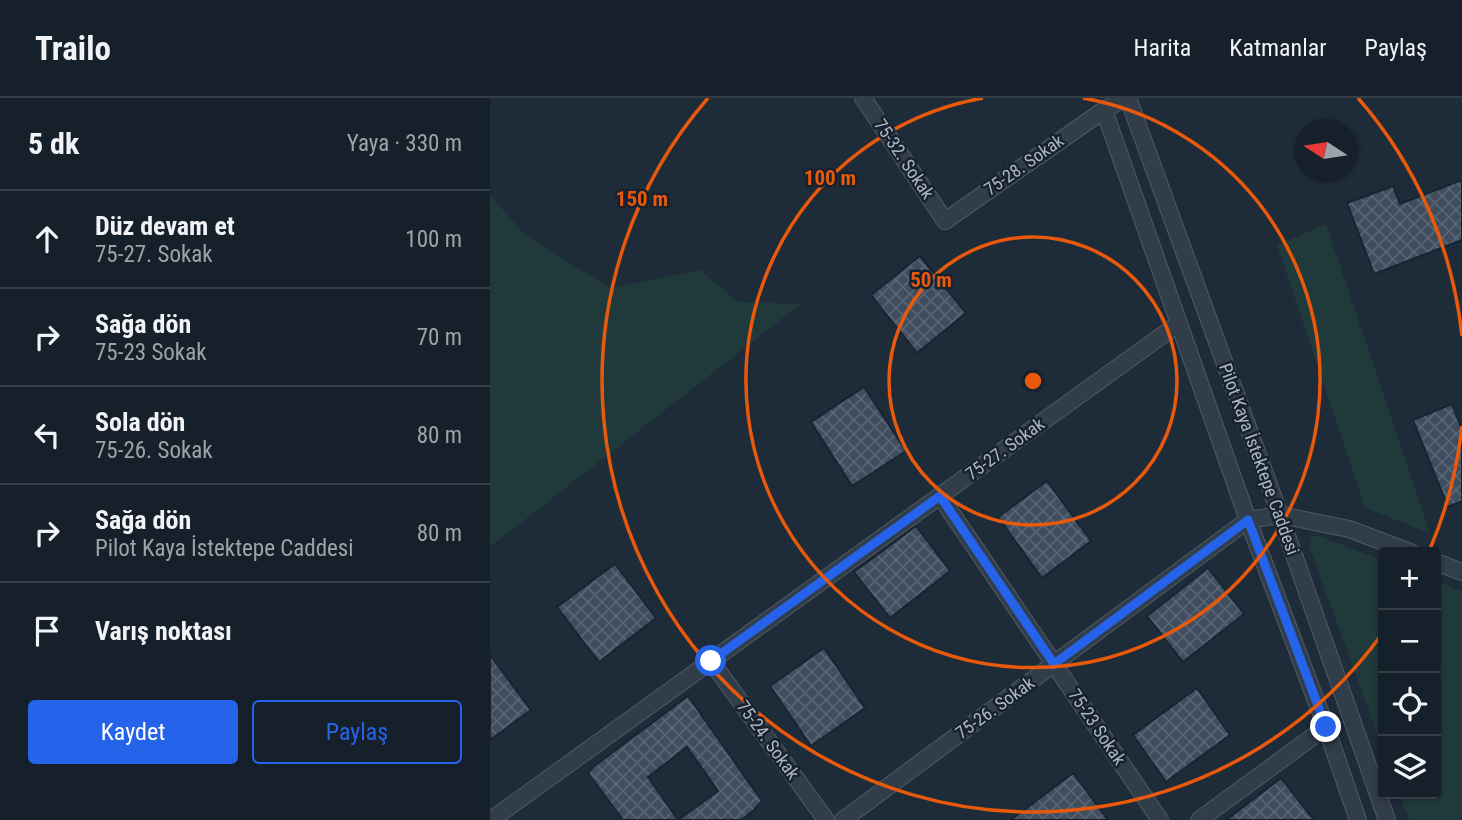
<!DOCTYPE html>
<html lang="tr">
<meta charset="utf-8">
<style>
:root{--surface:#16202b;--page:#232d37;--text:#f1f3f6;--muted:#9ea3a9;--line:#353e47;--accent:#2563eb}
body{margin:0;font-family:"Roboto Condensed",sans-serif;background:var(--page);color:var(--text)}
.controls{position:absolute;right:21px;bottom:21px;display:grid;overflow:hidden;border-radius:7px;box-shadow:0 2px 5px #0004}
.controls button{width:63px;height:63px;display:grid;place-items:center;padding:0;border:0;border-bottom:2px solid var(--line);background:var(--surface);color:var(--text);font:35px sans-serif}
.compass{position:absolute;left:804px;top:21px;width:63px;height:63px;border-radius:50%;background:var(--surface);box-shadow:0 2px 5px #0004;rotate:282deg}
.stop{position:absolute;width:21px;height:21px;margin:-16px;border:5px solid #2563eb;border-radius:50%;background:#fff}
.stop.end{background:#2563eb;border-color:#fff;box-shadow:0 2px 7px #0008}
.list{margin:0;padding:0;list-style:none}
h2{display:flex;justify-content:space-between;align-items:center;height:91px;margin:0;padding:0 28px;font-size:30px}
h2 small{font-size:23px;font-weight:400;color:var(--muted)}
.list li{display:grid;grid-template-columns:46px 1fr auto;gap:21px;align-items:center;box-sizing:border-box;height:98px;padding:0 28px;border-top:2px solid var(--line)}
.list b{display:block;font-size:26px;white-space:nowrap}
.list p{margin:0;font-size:23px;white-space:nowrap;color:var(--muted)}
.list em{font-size:23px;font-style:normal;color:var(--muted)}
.actions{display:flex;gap:14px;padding:21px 28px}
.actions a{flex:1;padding:16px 0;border:2px solid var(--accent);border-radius:7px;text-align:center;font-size:24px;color:var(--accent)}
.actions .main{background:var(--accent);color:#fff}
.icon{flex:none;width:38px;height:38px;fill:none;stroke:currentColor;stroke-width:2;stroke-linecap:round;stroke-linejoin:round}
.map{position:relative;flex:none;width:972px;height:722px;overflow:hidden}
header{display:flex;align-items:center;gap:42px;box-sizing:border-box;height:98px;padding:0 35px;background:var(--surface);border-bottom:2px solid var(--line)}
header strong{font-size:33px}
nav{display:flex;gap:38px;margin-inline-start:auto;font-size:24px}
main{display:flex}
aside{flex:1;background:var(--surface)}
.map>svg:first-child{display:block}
</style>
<header>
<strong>Trailo</strong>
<nav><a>Harita</a><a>Katmanlar</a><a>Paylaş</a></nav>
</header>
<main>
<aside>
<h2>5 dk<small>Yaya · 330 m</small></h2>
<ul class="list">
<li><svg class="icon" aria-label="ahead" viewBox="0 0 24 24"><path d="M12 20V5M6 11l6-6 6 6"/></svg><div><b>Düz devam et</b><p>75-27. Sokak</p></div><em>100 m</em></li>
<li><svg class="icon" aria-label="right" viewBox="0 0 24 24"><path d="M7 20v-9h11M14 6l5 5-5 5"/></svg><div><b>Sağa dön</b><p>75-23 Sokak</p></div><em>70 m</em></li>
<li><svg class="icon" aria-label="left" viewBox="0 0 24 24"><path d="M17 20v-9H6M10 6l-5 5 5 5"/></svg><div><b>Sola dön</b><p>75-26. Sokak</p></div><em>80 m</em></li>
<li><svg class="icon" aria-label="right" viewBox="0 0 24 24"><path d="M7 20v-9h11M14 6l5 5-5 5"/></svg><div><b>Sağa dön</b><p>Pilot Kaya İstektepe Caddesi</p></div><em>80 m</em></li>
<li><svg class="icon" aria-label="arrive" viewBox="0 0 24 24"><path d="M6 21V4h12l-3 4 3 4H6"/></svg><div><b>Varış noktası</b></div></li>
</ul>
<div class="actions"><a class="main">Kaydet</a><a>Paylaş</a></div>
</aside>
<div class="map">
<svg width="972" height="722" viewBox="0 0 972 722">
<defs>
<pattern id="building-cross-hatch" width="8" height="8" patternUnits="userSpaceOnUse" patternTransform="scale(1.75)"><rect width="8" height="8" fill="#3f4d5f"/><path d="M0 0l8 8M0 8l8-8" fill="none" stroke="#586474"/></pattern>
</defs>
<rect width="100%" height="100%" fill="#1e2b39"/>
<!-- green -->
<path fill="#20393a" d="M 0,97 L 35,137 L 120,190 L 210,172 L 248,204 L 311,206 L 0,449 Z
M 836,126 L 940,435 L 875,410 L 787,147 Z
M 829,438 L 893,462 L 893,652 L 819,448 L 821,439 Z
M 946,483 L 972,493 L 972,722 L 919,722 L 909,696 L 946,696 Z"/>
<!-- building -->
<path fill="url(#building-cross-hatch)" stroke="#192430" stroke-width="2" fill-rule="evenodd" d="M 972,82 L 972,142 L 884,176 L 857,105 L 903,88 L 910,106 Z
M 430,158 L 476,215 L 427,255 L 381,197 Z
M 374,289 L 416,353 L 362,388 L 321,324 Z
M 962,306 L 972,332 L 972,403 L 958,409 L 923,322 Z
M 557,383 L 601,443 L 552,480 L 508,419 Z
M 426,428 L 460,473 L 400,520 L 364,474 Z
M 125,466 L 166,520 L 109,564 L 67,509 Z
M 718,470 L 754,516 L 693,564 L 657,518 Z
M 334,550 L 375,610 L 321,648 L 280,588 Z
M 0,557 L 41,612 L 0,642 Z
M 707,590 L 740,637 L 676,684 L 643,637 Z
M 198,598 L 272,703 L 263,713 L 251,722 L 133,722 L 98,675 L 103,669 ZM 197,649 L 228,693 L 188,722 L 158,679 Z
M 583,675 L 618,722 L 521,722 Z
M 791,680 L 824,722 L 736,722 Z"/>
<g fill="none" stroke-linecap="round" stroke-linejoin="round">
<!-- minor casing -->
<g stroke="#4f5a68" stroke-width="18">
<path id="minor" d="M 373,0 L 455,123 L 614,12
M 635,0 L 614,12 L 758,422 L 836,629 L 868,722
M 638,0 L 790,417 L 897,722
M 450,398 L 670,722
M 946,464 L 972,474
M 221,563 L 336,722
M 1,722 L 688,226
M 353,722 L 758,422 L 790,417 L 859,431 L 920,454
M 709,722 L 836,629"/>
</g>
<!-- minor -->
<use href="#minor" stroke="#323d4a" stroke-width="16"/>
</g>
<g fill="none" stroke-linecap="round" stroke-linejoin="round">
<!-- route -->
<path stroke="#2563eb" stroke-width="9" d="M 221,563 L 450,398 L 564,566 L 758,422 L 836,629"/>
</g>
<!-- distance rings -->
<g fill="none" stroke="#e8590c" stroke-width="3.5">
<circle cx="543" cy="283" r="144"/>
<path d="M593 0A287 287 0 1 1 493 0"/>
<path d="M972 328A431 431 0 0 1 940 451M892 536A431 431 0 1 1 218 0M868 0A431 431 0 0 1 972 238"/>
</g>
<g text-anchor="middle" stroke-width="5" stroke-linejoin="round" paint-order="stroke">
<!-- street labels -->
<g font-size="18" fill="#acb7c7" stroke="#18222e">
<text transform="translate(414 61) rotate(56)" y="6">75-32. Sokak</text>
<text transform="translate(534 67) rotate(-35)" y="6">75-28. Sokak</text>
<text transform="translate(515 351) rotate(-36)" y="6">75-27. Sokak</text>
<text transform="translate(769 361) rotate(70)" y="6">Pilot Kaya İstektepe Caddesi</text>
<text transform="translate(505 610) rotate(-36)" y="6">75-26. Sokak</text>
<text transform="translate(607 629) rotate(56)" y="6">75-23 Sokak</text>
<text transform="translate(278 642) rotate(54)" y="6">75-24. Sokak</text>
</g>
</g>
<circle cx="543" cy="283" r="10" fill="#e8590c" stroke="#18222e" stroke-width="3.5"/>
<g font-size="21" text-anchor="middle" font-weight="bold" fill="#e8590c" stroke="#18222e" stroke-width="5" stroke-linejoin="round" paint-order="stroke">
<text x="340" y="87">100 m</text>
<text x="152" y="108">150 m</text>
<text x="441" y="189">50 m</text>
</g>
</svg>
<div class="controls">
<button>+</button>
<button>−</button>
<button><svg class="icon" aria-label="locate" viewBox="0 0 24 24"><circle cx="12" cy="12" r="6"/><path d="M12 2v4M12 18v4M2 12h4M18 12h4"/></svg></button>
<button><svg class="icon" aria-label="layers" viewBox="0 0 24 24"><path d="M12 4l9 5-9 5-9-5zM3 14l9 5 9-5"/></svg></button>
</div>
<svg class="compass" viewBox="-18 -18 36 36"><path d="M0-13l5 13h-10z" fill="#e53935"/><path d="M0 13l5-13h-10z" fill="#9ea3a9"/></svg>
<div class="stop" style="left:221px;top:563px"></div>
<div class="stop end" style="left:836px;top:629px"></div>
</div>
</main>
